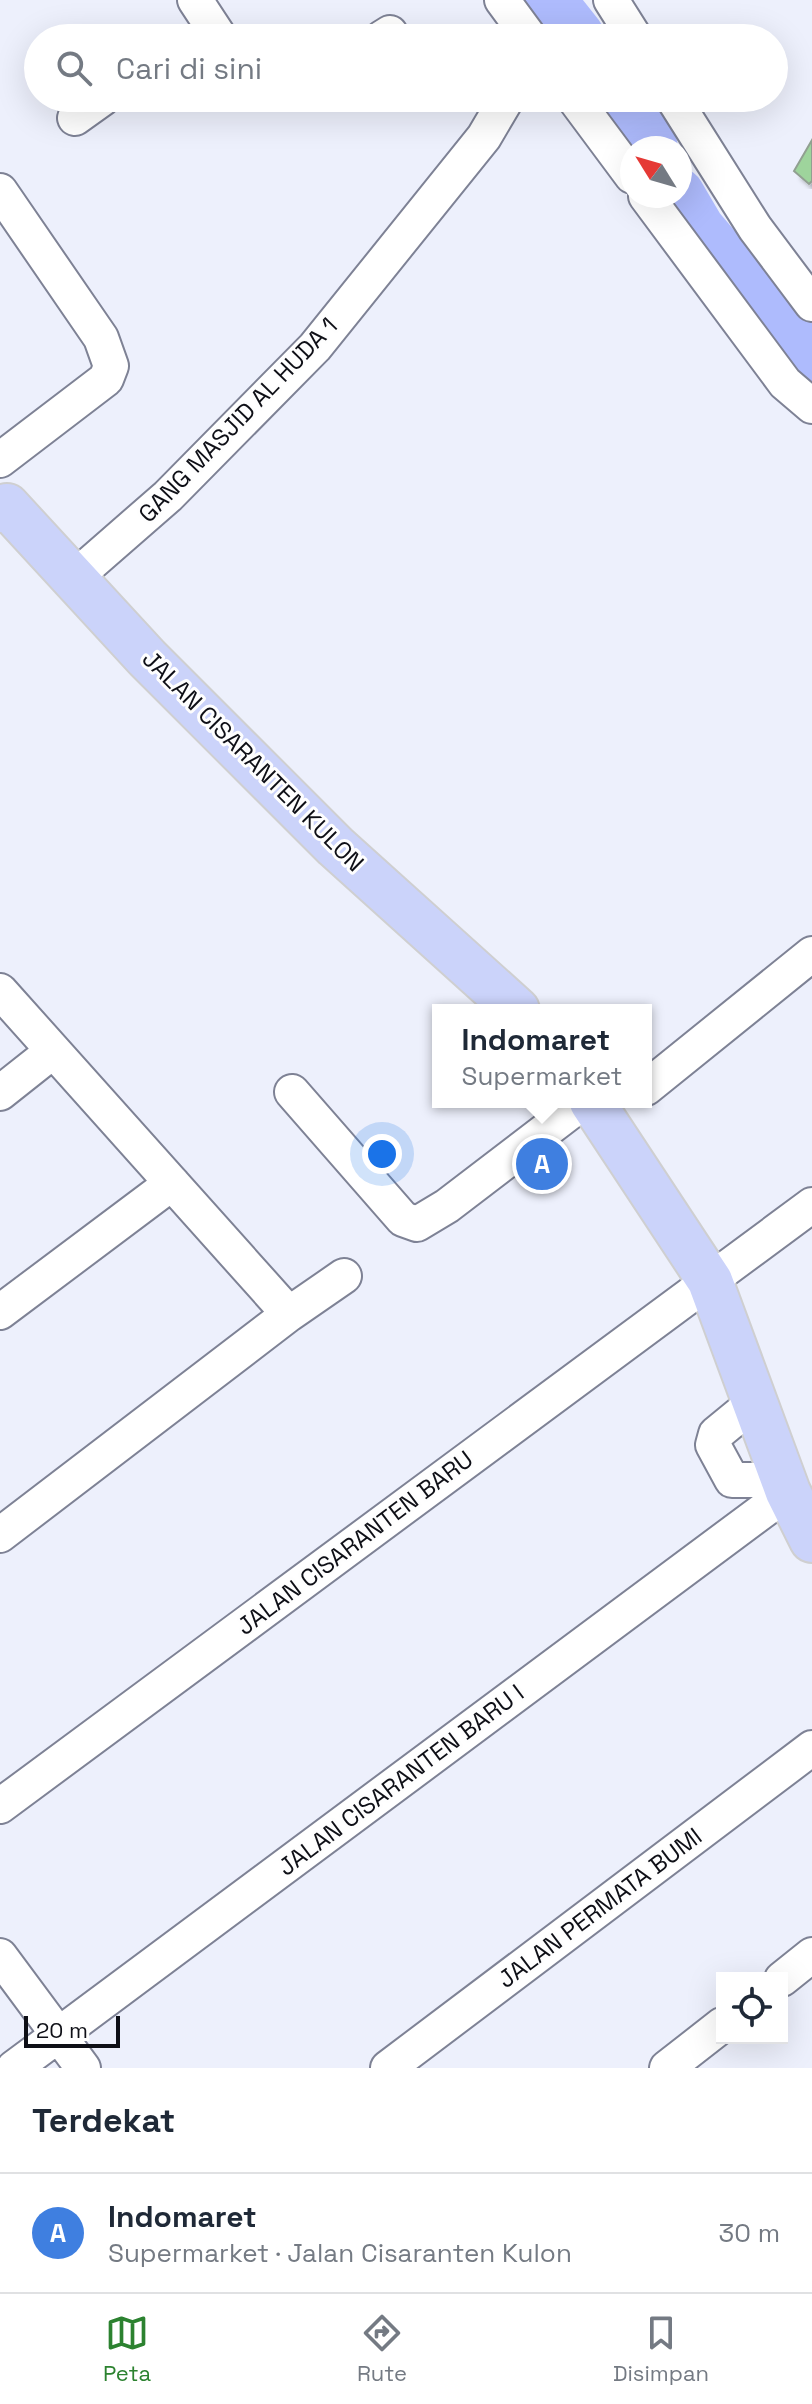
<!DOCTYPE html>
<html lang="id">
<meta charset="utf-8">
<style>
:root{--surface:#fff;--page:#f6f6f7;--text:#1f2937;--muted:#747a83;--line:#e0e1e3;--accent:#2c8230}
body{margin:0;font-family:"Space Grotesk",sans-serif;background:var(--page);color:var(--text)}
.controls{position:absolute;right:24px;bottom:24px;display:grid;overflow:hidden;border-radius:0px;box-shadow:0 8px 32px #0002}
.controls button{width:72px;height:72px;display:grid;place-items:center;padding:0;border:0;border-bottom:2px solid var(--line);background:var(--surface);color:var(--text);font:40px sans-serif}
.compass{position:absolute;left:620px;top:136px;width:72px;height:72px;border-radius:50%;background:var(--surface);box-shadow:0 8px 32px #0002;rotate:307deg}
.scale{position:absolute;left:24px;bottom:20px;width:96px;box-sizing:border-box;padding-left:8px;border:4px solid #0e0f16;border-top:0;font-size:22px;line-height:28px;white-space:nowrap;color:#0e0f16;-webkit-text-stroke:6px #fefefe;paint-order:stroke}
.you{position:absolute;left:382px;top:1154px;width:28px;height:28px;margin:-20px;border:6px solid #fff;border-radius:50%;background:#1a73e8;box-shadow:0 0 0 12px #1a73e833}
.badge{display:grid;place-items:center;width:52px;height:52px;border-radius:50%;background:var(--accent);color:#fff;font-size:26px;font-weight:700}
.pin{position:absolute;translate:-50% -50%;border:4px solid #fff;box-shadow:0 2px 8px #0006}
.popup{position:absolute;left:432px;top:1004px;width:220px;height:104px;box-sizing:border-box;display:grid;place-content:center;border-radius:0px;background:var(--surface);filter:drop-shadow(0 2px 6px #0005);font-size:26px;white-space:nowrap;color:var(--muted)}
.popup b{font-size:30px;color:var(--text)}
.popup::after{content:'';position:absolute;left:50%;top:100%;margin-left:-16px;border:16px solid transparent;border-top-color:var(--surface)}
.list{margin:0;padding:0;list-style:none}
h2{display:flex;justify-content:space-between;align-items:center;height:104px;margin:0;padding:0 32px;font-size:34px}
h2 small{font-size:26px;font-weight:400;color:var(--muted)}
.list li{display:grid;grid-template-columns:52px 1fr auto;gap:24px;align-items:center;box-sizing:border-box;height:120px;padding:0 32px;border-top:2px solid var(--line)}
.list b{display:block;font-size:30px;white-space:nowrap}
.list p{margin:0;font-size:26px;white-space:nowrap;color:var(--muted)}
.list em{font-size:26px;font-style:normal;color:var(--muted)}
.icon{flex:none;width:44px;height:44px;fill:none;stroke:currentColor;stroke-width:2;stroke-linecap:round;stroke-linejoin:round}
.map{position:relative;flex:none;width:812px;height:2068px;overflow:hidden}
.search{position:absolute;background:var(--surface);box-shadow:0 8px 32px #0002;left:24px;right:24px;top:24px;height:88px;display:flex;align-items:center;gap:20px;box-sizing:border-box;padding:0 28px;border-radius:44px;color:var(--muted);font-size:30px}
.sheet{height:224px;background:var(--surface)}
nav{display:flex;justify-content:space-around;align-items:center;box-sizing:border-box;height:112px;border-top:2px solid var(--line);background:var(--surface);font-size:22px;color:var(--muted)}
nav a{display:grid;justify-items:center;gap:4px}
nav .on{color:var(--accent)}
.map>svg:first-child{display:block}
</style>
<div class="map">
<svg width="812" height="2068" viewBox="0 0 812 2068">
<defs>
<filter id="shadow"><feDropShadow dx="7" dy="7" stdDeviation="2" flood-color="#0004"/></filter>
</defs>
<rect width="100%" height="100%" fill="#edf0fc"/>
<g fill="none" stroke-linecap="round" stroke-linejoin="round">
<!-- river -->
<path stroke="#aebbfd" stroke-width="58" d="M 546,0 L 576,38
M 620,98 L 649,148
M 676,196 L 696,230 L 812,366"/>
</g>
<!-- building -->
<path fill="#9ed49c" stroke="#91a091" stroke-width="2" filter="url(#shadow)" d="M 812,140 L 812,181 L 809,184 L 794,171 Z"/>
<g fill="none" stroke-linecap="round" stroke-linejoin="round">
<!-- minor casing -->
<g stroke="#7e8295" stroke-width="38">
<path id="minor" d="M 195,0 L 220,38
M 502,0 L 530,38
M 611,0 L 635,38
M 382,38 L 390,33
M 574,98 L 632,176
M 673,98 L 755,228 L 812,304
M 75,118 L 103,98
M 0,191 L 101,338 L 111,366 L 106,379 L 0,460
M 646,196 L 785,383 L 812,406
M 74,578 L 168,496 L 315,347 L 484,137 L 507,98
M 0,991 L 289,1314 L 0,1535
M 646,1088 L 812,954
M 292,1092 L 403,1219 L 417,1224 L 447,1206 L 583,1102
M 0,1093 L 53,1051
M 0,1312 L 172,1183
M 289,1314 L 344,1276
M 755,1402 L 716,1434 L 713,1445 L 732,1480 L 783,1480
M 0,1806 L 812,1205
M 0,1956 L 83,2068
M 782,1979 L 812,1955
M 14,2068 L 788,1492
M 388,2068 L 812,1748
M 667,2068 L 722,2025"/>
</g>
<!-- major casing -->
<g stroke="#cfcfd0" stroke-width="48">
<path id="major" d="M 0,510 L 7,506 L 147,658 L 335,846 L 517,1010
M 592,1102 L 710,1281 L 788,1492 L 812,1540"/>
</g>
<!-- minor -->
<use href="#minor" stroke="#fff" stroke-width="34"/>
<!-- major -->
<use href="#major" stroke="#cbd3fa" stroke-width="44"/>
</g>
<g text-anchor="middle" stroke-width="6" stroke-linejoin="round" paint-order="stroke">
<!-- street labels -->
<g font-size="24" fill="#0e0f16" stroke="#fefefe">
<text transform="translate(238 420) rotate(-46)" y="8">GANG MASJID AL HUDA 1</text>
<text transform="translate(253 761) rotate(45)" y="8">JALAN CISARANTEN KULON</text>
<text transform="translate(355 1543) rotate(-37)" y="8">JALAN CISARANTEN BARU</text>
<text transform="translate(401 1780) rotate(-37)" y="8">JALAN CISARANTEN BARU I</text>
<text transform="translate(600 1908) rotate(-37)" y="8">JALAN PERMATA BUMI</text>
</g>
</g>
</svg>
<div class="controls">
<button><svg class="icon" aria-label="locate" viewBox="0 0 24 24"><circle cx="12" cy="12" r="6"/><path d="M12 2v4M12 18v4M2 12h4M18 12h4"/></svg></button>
</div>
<svg class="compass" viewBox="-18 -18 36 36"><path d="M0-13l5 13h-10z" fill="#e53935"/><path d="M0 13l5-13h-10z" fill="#747a83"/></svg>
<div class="scale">20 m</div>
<div class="you"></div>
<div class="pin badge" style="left:542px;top:1164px;background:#3f7fe0">A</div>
<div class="popup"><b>Indomaret</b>Supermarket</div>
<div class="search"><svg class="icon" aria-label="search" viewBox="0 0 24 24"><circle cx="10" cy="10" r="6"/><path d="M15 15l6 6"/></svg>Cari di sini</div>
</div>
<section class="sheet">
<h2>Terdekat<small></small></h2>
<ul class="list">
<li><span class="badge" style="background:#3f7fe0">A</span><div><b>Indomaret</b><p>Supermarket · Jalan Cisaranten Kulon</p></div><em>30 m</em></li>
</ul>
</section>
<nav>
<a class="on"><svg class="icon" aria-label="map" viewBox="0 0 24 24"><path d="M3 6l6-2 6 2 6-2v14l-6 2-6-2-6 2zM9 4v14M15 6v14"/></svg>Peta</a>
<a><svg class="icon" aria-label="directions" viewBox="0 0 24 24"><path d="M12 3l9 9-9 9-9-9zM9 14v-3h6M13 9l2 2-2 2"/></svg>Rute</a>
<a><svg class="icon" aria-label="saved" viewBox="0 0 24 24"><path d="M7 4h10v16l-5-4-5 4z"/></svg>Disimpan</a>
</nav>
